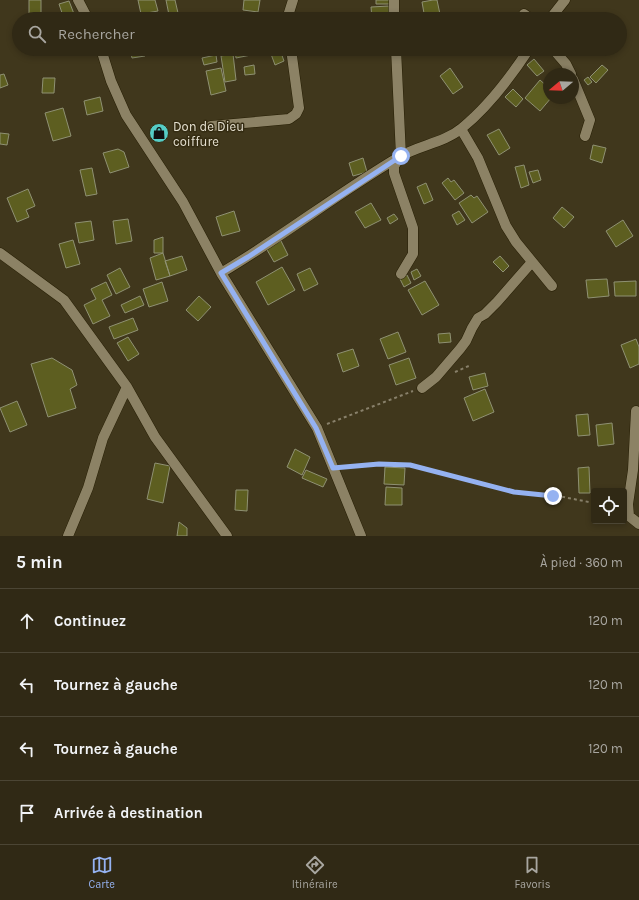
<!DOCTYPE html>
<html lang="fr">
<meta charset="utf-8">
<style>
:root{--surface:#302915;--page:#3c3522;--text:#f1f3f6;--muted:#a8a6a0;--line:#4b4534;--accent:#95b2f1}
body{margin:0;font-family:Karla,sans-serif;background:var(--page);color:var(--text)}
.controls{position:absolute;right:12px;bottom:12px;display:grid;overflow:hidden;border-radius:4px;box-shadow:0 2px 6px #0003}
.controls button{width:36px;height:36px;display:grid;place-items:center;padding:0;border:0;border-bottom:1px solid var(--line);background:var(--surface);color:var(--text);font:20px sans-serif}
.compass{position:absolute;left:543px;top:68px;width:36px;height:36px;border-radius:50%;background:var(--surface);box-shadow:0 2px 6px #0003;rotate:251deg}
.stop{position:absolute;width:12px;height:12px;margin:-9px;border:3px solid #95b2f1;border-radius:50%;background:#fff}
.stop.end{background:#95b2f1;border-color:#fff;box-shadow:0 1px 4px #0008}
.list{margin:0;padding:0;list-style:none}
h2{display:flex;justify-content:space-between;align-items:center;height:52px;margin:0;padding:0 16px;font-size:17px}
h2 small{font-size:13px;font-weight:400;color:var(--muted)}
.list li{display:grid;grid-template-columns:26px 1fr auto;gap:12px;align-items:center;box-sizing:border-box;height:64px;padding:0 16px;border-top:1px solid var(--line)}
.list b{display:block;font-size:15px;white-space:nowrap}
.list em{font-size:13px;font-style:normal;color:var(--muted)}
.icon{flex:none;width:22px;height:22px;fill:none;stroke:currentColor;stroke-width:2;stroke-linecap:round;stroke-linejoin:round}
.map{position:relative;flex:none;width:639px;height:536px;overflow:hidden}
.search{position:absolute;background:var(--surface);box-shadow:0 2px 6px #0003;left:12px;right:12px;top:12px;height:44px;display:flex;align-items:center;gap:10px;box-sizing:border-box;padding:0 14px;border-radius:22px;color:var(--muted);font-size:15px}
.sheet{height:308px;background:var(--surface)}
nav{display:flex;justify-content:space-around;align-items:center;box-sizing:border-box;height:56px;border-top:1px solid var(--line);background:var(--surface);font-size:11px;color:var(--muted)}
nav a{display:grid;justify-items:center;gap:2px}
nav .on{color:var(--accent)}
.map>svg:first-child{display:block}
</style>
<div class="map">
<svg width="639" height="536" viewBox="0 0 639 536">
<rect width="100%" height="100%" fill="#40371c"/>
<!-- building -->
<path fill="#5d5e20" stroke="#8f9173" d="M 29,0 L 41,0 L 41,18 L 29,18 Z
M 138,0 L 155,0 L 158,11 L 141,14 Z
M 166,0 L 175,0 L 178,13 L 169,15 Z
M 244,0 L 260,0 L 258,12 L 243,10 Z
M 376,0 L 390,0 L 390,4 L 376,4 Z
M 433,0 L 437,0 L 441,19 L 425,19 L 422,2 Z
M 69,1 L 76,19 L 64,19 L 59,4 Z
M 389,6 L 389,19 L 372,19 L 371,7 Z
M 27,49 L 52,49 L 52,51 L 27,51 Z
M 130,49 L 143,49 L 145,56 L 132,58 Z
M 235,49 L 255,49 L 256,54 L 236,58 Z
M 257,49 L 270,49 L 271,53 L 258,55 Z
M 280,50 L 284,61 L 275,65 L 271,54 Z
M 233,54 L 236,80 L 225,82 L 221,56 Z
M 216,55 L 217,62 L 204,65 L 202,58 Z
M 534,59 L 544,71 L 537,76 L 527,65 Z
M 254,65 L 255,74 L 245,75 L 244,67 Z
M 602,65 L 608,70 L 596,83 L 590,77 Z
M 221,68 L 226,91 L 211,95 L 206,71 Z
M 450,68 L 463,87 L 453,94 L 440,76 Z
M 4,74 L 8,85 L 0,88 L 0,75 Z
M 588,77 L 592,82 L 588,85 L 584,80 Z
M 43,78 L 55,78 L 54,93 L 42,93 Z
M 540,80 L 549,88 L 549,98 L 551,98 L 540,111 L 525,98 Z
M 513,89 L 523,99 L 516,107 L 505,97 Z
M 100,97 L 103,111 L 87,115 L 84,101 Z
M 63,108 L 71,136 L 53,141 L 45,113 Z
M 499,129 L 510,148 L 499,155 L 487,135 Z
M 0,133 L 9,134 L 7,145 L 0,144 Z
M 593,145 L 606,148 L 602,163 L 590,159 Z
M 118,149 L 124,152 L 129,167 L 110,173 L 103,153 Z
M 363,158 L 367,172 L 353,176 L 349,163 Z
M 524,165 L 529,185 L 521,188 L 515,167 Z
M 92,168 L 97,194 L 86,196 L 80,170 Z
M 538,170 L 541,180 L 533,183 L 529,172 Z
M 448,178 L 451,182 L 454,180 L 464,193 L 455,200 L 442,183 Z
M 426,183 L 433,200 L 424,204 L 417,187 Z
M 28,189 L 35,206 L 26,210 L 29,217 L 17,222 L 7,198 Z
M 471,195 L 474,198 L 477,196 L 488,212 L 472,223 L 459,203 Z
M 371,203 L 381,220 L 365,228 L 355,212 Z
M 562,207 L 574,217 L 564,228 L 553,218 Z
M 234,211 L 240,231 L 222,236 L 216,217 Z
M 459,211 L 465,220 L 457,225 L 452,215 Z
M 394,214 L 398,219 L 390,224 L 387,218 Z
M 128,219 L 132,241 L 116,244 L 113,221 Z
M 623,220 L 633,236 L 616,247 L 606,231 Z
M 91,221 L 94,240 L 79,243 L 75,223 Z
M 163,237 L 163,253 L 154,253 L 154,240 Z
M 73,240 L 80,264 L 66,268 L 59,244 Z
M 281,241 L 288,255 L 274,262 L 266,248 Z
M 163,253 L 170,276 L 156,280 L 150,258 Z
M 182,256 L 187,270 L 170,276 L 165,261 Z
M 500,256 L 509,266 L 503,272 L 493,262 Z
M 282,267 L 295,290 L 268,305 L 256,282 Z
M 120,268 L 130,287 L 116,294 L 107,275 Z
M 310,268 L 318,284 L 304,291 L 297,274 Z
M 417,269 L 421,276 L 414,280 L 411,272 Z
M 407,275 L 411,283 L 404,287 L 400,279 Z
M 607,279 L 609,296 L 588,298 L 586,280 Z
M 425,281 L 439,305 L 422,315 L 408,290 Z
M 636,281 L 636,296 L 615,296 L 614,282 Z
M 106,282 L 112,295 L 102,300 L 110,316 L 93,324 L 84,305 L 96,299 L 91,289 Z
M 162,282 L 168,301 L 149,307 L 143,289 Z
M 140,296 L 144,305 L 125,313 L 121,305 Z
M 199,296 L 211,307 L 198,321 L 186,310 Z
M 133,318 L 138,330 L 114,339 L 109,327 Z
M 398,332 L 406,352 L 388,359 L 380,339 Z
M 450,333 L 451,342 L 439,343 L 438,334 Z
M 128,337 L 139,354 L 128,361 L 117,343 Z
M 636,339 L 639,347 L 639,364 L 630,368 L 621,345 Z
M 353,349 L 359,366 L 343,372 L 337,354 Z
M 52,358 L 72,370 L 77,385 L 70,389 L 76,408 L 48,417 L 31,364 Z
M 409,358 L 416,378 L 396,385 L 389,365 Z
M 485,373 L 488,386 L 473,390 L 469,377 Z
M 485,389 L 494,412 L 473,421 L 464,398 Z
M 17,401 L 27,425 L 10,432 L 0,408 Z
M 588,414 L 590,435 L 578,436 L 576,415 Z
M 612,423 L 614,444 L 598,446 L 596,425 Z
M 295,449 L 310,457 L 302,475 L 287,467 Z
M 155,463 L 170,466 L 163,503 L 147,499 Z
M 385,467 L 405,468 L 404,485 L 384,484 Z
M 589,467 L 590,493 L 579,493 L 578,468 Z
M 306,470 L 327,479 L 323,487 L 302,478 Z
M 386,487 L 402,488 L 402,505 L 385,505 Z
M 236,490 L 248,490 L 247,511 L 235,510 Z
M 179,522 L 187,528 L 187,536 L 177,536 Z"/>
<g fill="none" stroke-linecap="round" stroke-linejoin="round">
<!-- minor casing -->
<g stroke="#261e04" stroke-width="11">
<path id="minor" d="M 78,0 L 88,19
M 524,14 L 531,19
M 287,19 L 293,0
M 394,19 L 394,0
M 550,19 L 565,0
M 101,49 L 111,81 L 126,115 L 183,202 L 221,273 L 317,428 L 361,536
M 396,49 L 401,156 L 394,166 L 394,173 L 413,228 L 413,254 L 401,274
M 553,49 L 566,64 L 571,74
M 573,79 L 590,120 L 585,136
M 211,126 L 289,119 L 296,114 L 299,108 L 291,49
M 461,129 L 478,158 L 506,226 L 516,242 L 552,286
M 0,253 L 64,300 L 127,387 L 155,437 L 227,536
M 221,273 C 282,237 338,193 399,157 C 419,145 444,143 462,128 C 489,106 510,78 529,49
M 422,388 L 436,377 L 460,349 L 466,341 L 472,328 L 478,318 L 485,314 L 497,302 L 532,262
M 636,411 L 633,470 L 628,504 L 629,516 L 639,524
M 68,536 L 88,488 L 103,438 L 127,387"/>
</g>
<!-- path -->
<path stroke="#88806a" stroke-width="2" stroke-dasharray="3 3" stroke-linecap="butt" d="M 455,372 L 471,365
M 327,424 L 413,391
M 344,467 L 379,464 L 411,465 L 514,492 L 553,495 L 594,503"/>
<!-- minor -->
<use href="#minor" stroke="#8c8265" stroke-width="10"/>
</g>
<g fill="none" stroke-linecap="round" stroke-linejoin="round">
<!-- route -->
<path stroke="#95b2f1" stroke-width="5" d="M 401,156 L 248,257 L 221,273 L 316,428 L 333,468 L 379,464 L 410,465 L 514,492 L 553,496"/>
</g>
<!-- icons -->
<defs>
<g id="shop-disc" transform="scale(1)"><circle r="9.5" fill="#55cdc6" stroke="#352c12"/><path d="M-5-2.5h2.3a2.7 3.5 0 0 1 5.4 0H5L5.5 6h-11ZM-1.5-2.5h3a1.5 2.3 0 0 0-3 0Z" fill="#111"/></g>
</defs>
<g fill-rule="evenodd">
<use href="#shop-disc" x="159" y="133"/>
</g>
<g text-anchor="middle" stroke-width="3" stroke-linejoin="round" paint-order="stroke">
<!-- poi labels -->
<g font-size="13" fill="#e6e1d1" stroke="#352c12" text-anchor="start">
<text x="173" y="131">Don de Dieu<tspan x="173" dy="15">coiffure</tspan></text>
</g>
</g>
</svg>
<div class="controls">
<button><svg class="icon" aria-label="locate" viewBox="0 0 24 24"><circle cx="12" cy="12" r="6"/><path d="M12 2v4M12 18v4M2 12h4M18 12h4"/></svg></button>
</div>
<svg class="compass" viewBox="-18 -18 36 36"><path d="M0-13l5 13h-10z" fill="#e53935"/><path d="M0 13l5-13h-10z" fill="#a8a6a0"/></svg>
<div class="stop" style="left:401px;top:156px"></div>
<div class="stop end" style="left:553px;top:496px"></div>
<div class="search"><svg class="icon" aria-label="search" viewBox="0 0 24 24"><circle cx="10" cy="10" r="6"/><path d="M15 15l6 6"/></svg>Rechercher</div>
</div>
<section class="sheet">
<h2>5 min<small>À pied · 360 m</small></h2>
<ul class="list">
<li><svg class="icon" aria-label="ahead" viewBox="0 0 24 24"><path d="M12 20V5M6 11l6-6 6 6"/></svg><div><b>Continuez</b></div><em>120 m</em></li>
<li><svg class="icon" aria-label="left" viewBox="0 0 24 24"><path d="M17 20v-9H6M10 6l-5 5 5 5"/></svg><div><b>Tournez à gauche</b></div><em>120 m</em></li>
<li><svg class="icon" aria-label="left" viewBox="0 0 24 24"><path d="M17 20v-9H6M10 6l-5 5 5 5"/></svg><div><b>Tournez à gauche</b></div><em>120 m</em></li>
<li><svg class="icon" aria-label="arrive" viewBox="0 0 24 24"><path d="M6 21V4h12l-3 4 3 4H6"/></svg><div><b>Arrivée à destination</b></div></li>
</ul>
</section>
<nav>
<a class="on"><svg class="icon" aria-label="map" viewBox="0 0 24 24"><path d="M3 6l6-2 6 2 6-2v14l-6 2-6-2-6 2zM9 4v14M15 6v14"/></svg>Carte</a>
<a><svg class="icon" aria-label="directions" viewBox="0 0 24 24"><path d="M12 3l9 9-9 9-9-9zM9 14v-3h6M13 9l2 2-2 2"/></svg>Itinéraire</a>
<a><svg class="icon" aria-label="saved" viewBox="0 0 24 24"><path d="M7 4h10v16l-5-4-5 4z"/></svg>Favoris</a>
</nav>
